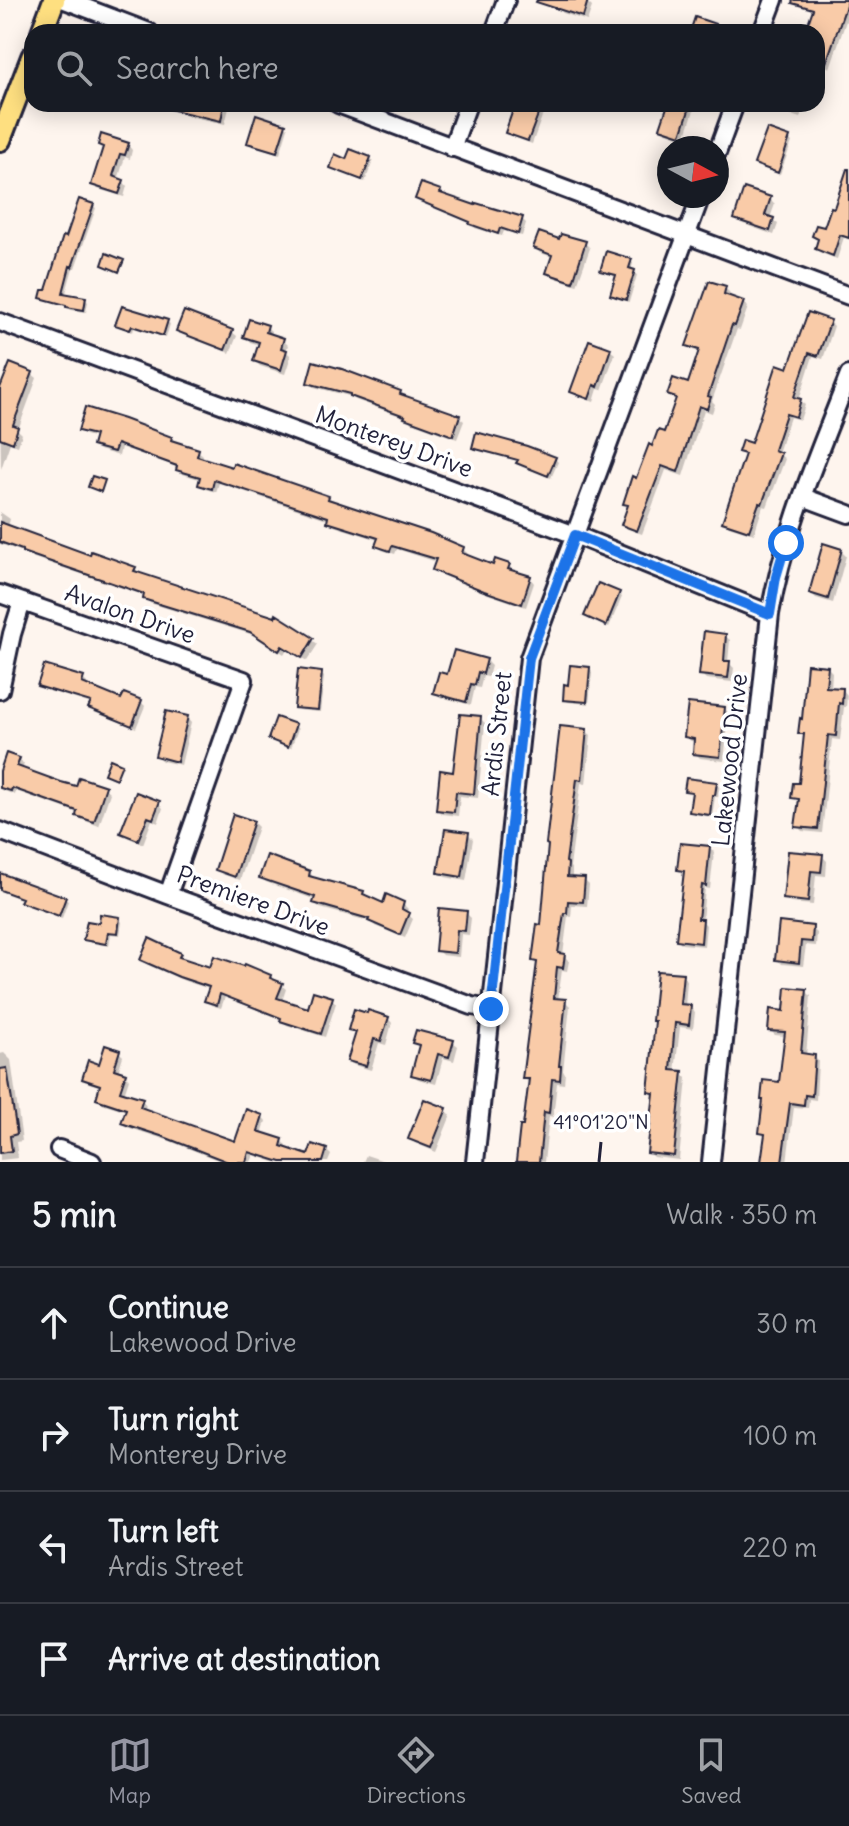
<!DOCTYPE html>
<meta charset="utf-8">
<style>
:root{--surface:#171b24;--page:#242831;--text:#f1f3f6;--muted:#9ea1a6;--line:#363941;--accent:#9495a2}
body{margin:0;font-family:Delius,sans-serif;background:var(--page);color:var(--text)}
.compass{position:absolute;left:657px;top:136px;width:72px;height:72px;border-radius:50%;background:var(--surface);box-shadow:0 4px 20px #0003;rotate:97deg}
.stop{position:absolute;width:24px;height:24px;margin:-18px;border:6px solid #1a73e8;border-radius:50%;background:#fff}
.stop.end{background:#1a73e8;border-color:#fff;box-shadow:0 2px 8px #0008}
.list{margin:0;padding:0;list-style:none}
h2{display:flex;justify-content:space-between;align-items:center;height:104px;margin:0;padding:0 32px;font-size:34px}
h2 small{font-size:26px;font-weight:400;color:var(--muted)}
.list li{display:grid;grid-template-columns:52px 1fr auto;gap:24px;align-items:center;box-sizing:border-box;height:112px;padding:0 32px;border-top:2px solid var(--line)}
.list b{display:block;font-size:30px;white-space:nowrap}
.list p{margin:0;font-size:26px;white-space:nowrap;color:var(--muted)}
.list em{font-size:26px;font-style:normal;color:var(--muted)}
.icon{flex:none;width:44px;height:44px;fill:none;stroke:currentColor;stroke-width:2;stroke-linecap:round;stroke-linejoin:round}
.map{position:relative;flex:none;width:849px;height:1162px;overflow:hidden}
.search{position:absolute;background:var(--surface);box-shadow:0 4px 20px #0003;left:24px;right:24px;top:24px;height:88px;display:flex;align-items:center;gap:20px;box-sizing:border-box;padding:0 28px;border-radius:24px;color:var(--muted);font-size:30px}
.sheet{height:552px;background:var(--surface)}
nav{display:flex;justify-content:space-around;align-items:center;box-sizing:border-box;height:112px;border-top:2px solid var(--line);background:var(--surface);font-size:22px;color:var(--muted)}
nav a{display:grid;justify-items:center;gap:4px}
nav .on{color:var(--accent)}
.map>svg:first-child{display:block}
</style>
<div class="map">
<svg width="849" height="1162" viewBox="0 0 849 1162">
<rect width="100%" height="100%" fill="#fef5ee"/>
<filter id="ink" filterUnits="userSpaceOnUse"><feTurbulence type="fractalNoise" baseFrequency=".0125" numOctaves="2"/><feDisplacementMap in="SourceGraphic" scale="16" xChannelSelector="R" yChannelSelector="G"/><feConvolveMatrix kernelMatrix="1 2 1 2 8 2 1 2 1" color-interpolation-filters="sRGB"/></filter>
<g filter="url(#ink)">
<!-- shadow -->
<path fill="#0003" d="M 561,0 L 579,0 L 587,2 L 592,7 L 587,21 L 563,13 L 558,8 Z
M 816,0 L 849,0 L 849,12 L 830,68 L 817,63 L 817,32 L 807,32 Z
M 180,104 L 230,104 L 225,124 L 184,115 L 179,110 Z
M 517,104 L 544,104 L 543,110 L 544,111 L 532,144 L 511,136 L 507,132 Z
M 670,104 L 696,104 L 685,138 L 667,132 L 662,127 Z
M 780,104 L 804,104 L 800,118 L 782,112 L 779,109 Z
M 285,125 L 288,128 L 280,154 L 252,145 L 249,142 Z
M 768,131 L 789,139 L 792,142 L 780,174 L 759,166 L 756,164 Z
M 100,145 L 128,145 L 132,150 L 130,159 L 125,157 L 118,180 L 123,181 L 127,186 L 124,197 L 98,189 L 93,184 L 104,149 Z
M 370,158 L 373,161 L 365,182 L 335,170 L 332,168 Z
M 849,182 L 849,239 L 844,237 L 837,259 L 821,253 L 817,249 L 820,241 L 814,236 L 825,230 Z
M 440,192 L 444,196 L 522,219 L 526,223 L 522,236 L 504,231 L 502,236 L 475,228 L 472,223 L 421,202 L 417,198 Z
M 770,199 L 775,204 L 770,218 L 778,224 L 774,235 L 741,223 L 736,218 Z
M 93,206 L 96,208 L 75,268 L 73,268 L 65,296 L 85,299 L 88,302 L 86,312 L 71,310 L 67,306 L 45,300 L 42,297 L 47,293 L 67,240 Z
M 561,242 L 585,243 L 590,248 L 577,285 L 553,277 L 549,272 L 554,257 L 540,253 L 535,248 Z
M 630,260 L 633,263 L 631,271 L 637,275 L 629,302 L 615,298 L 612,295 L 618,277 L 605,273 L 602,270 Z
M 725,288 L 730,293 L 728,298 L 743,303 L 748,307 L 740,330 L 737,329 L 712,401 L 715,404 L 712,413 L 704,410 L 683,476 L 666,470 L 642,534 L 628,529 L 623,525 L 629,507 L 625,503 L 653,448 L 666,435 L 677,400 L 670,394 L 689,386 L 700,352 L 693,350 L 688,345 Z
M 167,322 L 170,324 L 166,338 L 134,328 L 133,332 L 121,328 L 118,325 Z
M 830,322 L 834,326 L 823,359 L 813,356 L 799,400 L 805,405 L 800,420 L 790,417 L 778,453 L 785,459 L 767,507 L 763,506 L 754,534 L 729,526 L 724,521 L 745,456 L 740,451 L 752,446 L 789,370 Z
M 267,327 L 272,332 L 271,336 L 283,340 L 288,345 L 286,351 L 291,356 L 285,374 L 260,366 L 255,361 L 260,345 L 250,342 L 246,337 Z
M 178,331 L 232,332 L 237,336 L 230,353 L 183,335 Z
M 610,350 L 615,354 L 602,390 L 598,389 L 594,402 L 577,396 L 572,391 Z
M 32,374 L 37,378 L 18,430 L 22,434 L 18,446 L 10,443 L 1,469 L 0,395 Z
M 310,382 L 400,393 L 405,398 L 459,417 L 464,421 L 457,439 L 411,422 L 406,418 L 356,400 L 353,397 L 314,387 Z
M 80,430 L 171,439 L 176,444 L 198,451 L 203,455 L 202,459 L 328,498 L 333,502 L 463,549 L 468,554 L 466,556 L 494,567 L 509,566 L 514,571 L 513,573 L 530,578 L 534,583 L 526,607 L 491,595 L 439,574 L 434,570 L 437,562 L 397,549 L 395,554 L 382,550 L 378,545 L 379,540 L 334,526 L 329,522 L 330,520 L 219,483 L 216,492 L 205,489 L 200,484 L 202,480 L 183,474 L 179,468 L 121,447 L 119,456 L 99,450 L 94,445 L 96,438 L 85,435 Z
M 474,448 L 555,459 L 558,462 L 551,478 L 522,466 L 519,461 L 477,450 Z
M 0,512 L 10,519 L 8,527 L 91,557 L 135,568 L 139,573 L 276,619 L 277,617 L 318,644 L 307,661 L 287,649 L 284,654 L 257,636 L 150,603 L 145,598 L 146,596 L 29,556 L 26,553 L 0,544 Z
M 841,551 L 846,556 L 833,603 L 816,598 L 811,593 Z
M 619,594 L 622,597 L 609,627 L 586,616 Z
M 725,636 L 730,640 L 728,662 L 734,668 L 732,682 L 706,679 L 701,674 Z
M 486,661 L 491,666 L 488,677 L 483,676 L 480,688 L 475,687 L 471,705 L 440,697 L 435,692 L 448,677 Z
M 828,668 L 832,672 L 831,689 L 843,690 L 847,695 L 846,707 L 844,707 L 840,740 L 832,739 L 822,833 L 802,831 L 797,826 L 800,802 L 793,797 L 801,786 L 806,739 L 800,733 Z
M 589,669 L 592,672 L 589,704 L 568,702 L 565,699 Z
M 321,674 L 324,677 L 320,712 L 299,710 L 296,707 Z
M 83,679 L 87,683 L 86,687 L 122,701 L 141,702 L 145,706 L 136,728 L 94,712 L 91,708 L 92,704 L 43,689 L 39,685 Z
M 725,709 L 729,714 L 724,761 L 700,758 L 695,753 L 696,742 L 691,741 L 686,737 Z
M 187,718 L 191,723 L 181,765 L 162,761 L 157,756 Z
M 480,718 L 485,723 L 478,798 L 460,796 L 458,816 L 442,814 L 438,810 Z
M 295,726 L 298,729 L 291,748 L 270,739 Z
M 586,731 L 591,735 L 586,784 L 581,783 L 570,867 L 572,869 L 572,879 L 584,880 L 589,885 L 587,906 L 572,905 L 571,917 L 568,916 L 563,955 L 569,961 L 567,971 L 562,970 L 558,1000 L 565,1001 L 570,1006 L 563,1071 L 565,1073 L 564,1084 L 557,1083 L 553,1117 L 549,1116 L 544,1162 L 518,1162 L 525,1129 L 530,1084 L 524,1078 L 539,965 L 534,960 Z
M 19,760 L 24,764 L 22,770 L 77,788 L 105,788 L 110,793 L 99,826 L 83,820 L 78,815 L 78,813 L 16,791 L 15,795 L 2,790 L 0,788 L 0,777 Z
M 716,784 L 719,787 L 718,797 L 715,797 L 712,817 L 694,814 L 691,811 L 694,794 L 686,790 Z
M 158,803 L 163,808 L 158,823 L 152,820 L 143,844 L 127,837 L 122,832 Z
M 253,822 L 258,827 L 240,880 L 222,874 L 217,869 Z
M 468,834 L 473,839 L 466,881 L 445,877 L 441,873 Z
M 710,848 L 714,852 L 710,889 L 705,888 L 702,921 L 706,925 L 704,946 L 682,944 L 678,940 L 686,874 L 679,869 Z
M 822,856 L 827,861 L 826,876 L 816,875 L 813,905 L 790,903 L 785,898 Z
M 309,873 L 314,877 L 363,893 L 369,899 L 384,905 L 403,904 L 408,909 L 406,913 L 413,919 L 405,938 L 375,926 L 372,922 L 320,908 L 315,903 L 316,900 L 266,882 L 261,877 Z
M 0,874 L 65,899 L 68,901 L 62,918 L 26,904 L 23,901 L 23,899 L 0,890 Z
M 466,913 L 471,918 L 469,935 L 461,934 L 459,957 L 442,955 L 437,950 Z
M 119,919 L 122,922 L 120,935 L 111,934 L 109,946 L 88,942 L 85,939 L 100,925 Z
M 812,928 L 817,933 L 816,946 L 806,945 L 803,966 L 782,964 L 777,959 Z
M 180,954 L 184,959 L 211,970 L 270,976 L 286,989 L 282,1001 L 309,1010 L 332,999 L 336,1003 L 325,1037 L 287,1025 L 282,1020 L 225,997 L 221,1008 L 211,1005 L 206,1000 L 210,989 L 185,981 L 146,964 L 142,959 Z
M 682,975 L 687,980 L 685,1007 L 690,1007 L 695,1012 L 693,1029 L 680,1027 L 675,1072 L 682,1073 L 687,1078 L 679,1160 L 654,1157 L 649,1152 L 655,1097 L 650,1092 L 657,1023 L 654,1020 Z
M 806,991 L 811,996 L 806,1056 L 814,1057 L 818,1061 L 816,1100 L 809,1099 L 808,1108 L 794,1107 L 787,1162 L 763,1162 L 767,1138 L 761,1132 L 781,1084 L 786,1036 L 775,1035 L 770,1030 Z
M 388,1018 L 392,1023 L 386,1045 L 379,1043 L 371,1070 L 354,1065 L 349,1060 L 357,1035 L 350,1029 Z
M 453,1042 L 458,1046 L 454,1061 L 443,1058 L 436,1084 L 418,1079 L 413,1074 L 420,1048 L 414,1043 Z
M 119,1052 L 123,1056 L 118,1072 L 125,1074 L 129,1079 L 124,1094 L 142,1100 L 146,1105 L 144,1111 L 237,1143 L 262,1116 L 266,1121 L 262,1134 L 282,1141 L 287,1145 L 286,1149 L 310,1157 L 326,1150 L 331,1155 L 328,1162 L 275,1162 L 254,1155 L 251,1162 L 223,1162 L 170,1141 L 127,1127 L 123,1123 L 127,1111 L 102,1103 L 98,1099 L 102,1087 L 89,1083 L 84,1078 Z
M 4,1053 L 11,1060 L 22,1141 L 16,1142 L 18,1158 L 0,1160 L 0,1054 Z
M 446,1110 L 451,1115 L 436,1152 L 415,1143 L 411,1138 Z
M 366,1155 L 387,1162 L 363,1162 Z"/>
<!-- building -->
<path fill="#f9cba8" stroke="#22223b" stroke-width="2" d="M 537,0 L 588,0 L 583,17 L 536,2 Z
M 793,0 L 848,0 L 819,83 L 817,83 L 817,32 L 805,32 L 813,9 L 792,3 Z
M 695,17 L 733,30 L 732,32 L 690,32 Z
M 170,104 L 224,104 L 221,121 L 169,109 Z
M 515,104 L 542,104 L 528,141 L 505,133 Z
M 668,104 L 691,104 L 681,135 L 660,128 Z
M 256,114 L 286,124 L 277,152 L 247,143 Z
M 767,129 L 790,137 L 778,173 L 754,164 Z
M 101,134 L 129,143 L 125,155 L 120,154 L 113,176 L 124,180 L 119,194 L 91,185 L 103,147 L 98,145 Z
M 350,149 L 371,157 L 362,180 L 330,168 L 335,154 L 346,159 Z
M 847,169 L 849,169 L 849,238 L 840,235 L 833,256 L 815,249 L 818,239 L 812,236 L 816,225 L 824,227 L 831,207 L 834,208 Z
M 421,183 L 441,190 L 440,193 L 475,205 L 476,203 L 523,217 L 518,234 L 500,228 L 498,234 L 469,224 L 470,222 L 415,199 Z
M 744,188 L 771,197 L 765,215 L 774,218 L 770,231 L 734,219 Z
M 79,199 L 94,204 L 72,267 L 70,266 L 63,293 L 86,297 L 84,310 L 66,307 L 66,305 L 40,298 L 42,290 L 46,290 L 63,236 L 66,237 Z
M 539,232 L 559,239 L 561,234 L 586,241 L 573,282 L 546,273 L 552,255 L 533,248 Z
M 606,251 L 632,259 L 629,268 L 635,270 L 626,300 L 610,295 L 616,275 L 600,271 Z
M 106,253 L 124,260 L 119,272 L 102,265 Z
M 709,281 L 726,286 L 724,294 L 744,301 L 735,326 L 732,325 L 708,396 L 711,397 L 707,409 L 699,406 L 678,472 L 662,466 L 637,531 L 621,525 L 628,505 L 623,504 L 632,476 L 636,478 L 649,444 L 652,446 L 658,430 L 664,432 L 676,398 L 667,395 L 673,378 L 688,383 L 699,350 L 686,346 Z
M 122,306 L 168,320 L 163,336 L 132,326 L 130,330 L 115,325 Z
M 184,311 L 233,330 L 225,350 L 176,331 Z
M 808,312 L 831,320 L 818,356 L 809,353 L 794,397 L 801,399 L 796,417 L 786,414 L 774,450 L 781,453 L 762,504 L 759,503 L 749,531 L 722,522 L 745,454 L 738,452 L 742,440 L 751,443 L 777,364 L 788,368 Z
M 249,319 L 268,325 L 266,332 L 284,338 L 281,348 L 287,350 L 281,370 L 253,361 L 259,342 L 243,337 Z
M 589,340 L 611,348 L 598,387 L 594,385 L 589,399 L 570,392 Z
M 313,361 L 342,369 L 401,391 L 400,394 L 460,415 L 453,436 L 404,418 L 405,416 L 350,396 L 350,394 L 307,383 Z
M 10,363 L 33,372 L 13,425 L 18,427 L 13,443 L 0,438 L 0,388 Z
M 85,407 L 124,419 L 172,437 L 171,440 L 199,449 L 197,456 L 232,467 L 233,463 L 329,496 L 328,499 L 431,533 L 464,547 L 462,553 L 493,565 L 495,559 L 510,564 L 508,569 L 531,576 L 522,604 L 484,591 L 432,570 L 436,559 L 392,546 L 390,551 L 375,546 L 378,538 L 327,522 L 328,517 L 214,480 L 212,489 L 198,485 L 200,477 L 176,470 L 177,466 L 117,444 L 114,452 L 92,446 L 95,435 L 78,431 Z
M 476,432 L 527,446 L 556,457 L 548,476 L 516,463 L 518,460 L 472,448 Z
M 92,476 L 105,480 L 101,492 L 88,487 Z
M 0,522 L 90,555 L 91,551 L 136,567 L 134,571 L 275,617 L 276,614 L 314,638 L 302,658 L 282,646 L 279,651 L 250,632 L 143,599 L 144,594 L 22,552 L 22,550 L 0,542 Z
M 823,543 L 842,549 L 828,599 L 809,593 Z
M 598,583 L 620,592 L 606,626 L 584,616 Z
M 704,631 L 726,634 L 724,661 L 730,661 L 728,678 L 699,675 Z
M 454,650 L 487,659 L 483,674 L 478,672 L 475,685 L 471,684 L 466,702 L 433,693 L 439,672 L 447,674 Z
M 807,664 L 828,666 L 826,687 L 843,688 L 842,704 L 839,703 L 836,736 L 828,735 L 818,829 L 795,827 L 799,799 L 791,798 L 793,783 L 799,783 L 804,734 L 798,734 L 800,718 L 802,719 Z
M 44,665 L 84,677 L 82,683 L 121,699 L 124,693 L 142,700 L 132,726 L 88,708 L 91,702 L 37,686 Z
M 570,665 L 590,667 L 587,702 L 563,700 L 564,684 L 568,685 Z
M 298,669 L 322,672 L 318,710 L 294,708 Z
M 688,703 L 725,707 L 720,757 L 693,754 L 694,739 L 684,737 Z
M 166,711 L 188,716 L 177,762 L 155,756 Z
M 460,714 L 481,716 L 474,794 L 456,792 L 454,812 L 436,810 L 440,770 L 453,772 Z
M 276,717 L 296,724 L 288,747 L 268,739 Z
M 560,726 L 587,729 L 582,780 L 577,779 L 566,862 L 568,863 L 567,877 L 585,878 L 583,902 L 568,901 L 567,913 L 564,913 L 558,953 L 565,954 L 563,968 L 557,967 L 554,998 L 566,999 L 559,1066 L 561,1066 L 560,1080 L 552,1079 L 549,1113 L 544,1112 L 539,1162 L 516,1162 L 520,1126 L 523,1126 L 529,1079 L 522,1079 L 537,962 L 532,961 L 537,924 L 541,925 L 548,845 L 546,844 Z
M 6,753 L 20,758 L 17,766 L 61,782 L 76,786 L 79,777 L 106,786 L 94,822 L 76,816 L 77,811 L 12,788 L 11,791 L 0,788 L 0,771 Z
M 110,759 L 122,764 L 116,779 L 104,774 Z
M 686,778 L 717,782 L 715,795 L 712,795 L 710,815 L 689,812 L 692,792 L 684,791 Z
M 136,792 L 160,801 L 153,819 L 148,817 L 138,840 L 120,833 Z
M 233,814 L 254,821 L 235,877 L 215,870 Z
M 445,829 L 469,832 L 462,877 L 438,873 Z
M 680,843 L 710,846 L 706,886 L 702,885 L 698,919 L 703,919 L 701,943 L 676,940 L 684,871 L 677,870 Z
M 788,851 L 823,854 L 821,872 L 811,871 L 808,902 L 783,899 Z
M 267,855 L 310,871 L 309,876 L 364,891 L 363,894 L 383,903 L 386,894 L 404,902 L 402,909 L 409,913 L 400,935 L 368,921 L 369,919 L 313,903 L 315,897 L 259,878 Z
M 0,873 L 66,897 L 59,916 L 20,902 L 22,898 L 0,890 Z
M 439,908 L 467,911 L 465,931 L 457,930 L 455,953 L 435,951 Z
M 100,914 L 120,917 L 118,933 L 108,932 L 106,944 L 83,940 L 87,921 L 99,923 Z
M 779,922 L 813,926 L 812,942 L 801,941 L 799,963 L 775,960 Z
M 149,938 L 181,953 L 179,957 L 210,967 L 214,956 L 244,966 L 245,964 L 271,975 L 270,978 L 283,983 L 277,998 L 308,1008 L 313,991 L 333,997 L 321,1034 L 280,1021 L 281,1018 L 220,994 L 217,1005 L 204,1001 L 209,987 L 179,977 L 140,960 Z
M 657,971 L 683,973 L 680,1004 L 691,1005 L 689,1025 L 675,1023 L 671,1070 L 683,1071 L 674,1156 L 647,1153 L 654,1093 L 648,1092 L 655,1021 L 652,1021 Z
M 786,987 L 807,989 L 801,1053 L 815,1055 L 812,1096 L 805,1095 L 804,1105 L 790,1103 L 782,1162 L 761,1162 L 765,1134 L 759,1133 L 763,1100 L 761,1100 L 763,1080 L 779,1082 L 785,1032 L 768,1031 L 770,1009 L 784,1011 Z
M 354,1009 L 367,1013 L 368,1010 L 389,1017 L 381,1041 L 374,1039 L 366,1066 L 347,1061 L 356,1032 L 348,1030 Z
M 416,1030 L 454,1040 L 449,1057 L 438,1054 L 431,1080 L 411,1075 L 419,1045 L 412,1043 Z
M 105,1045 L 120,1050 L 114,1069 L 126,1073 L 120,1091 L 143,1098 L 140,1107 L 235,1141 L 246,1109 L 263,1115 L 258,1131 L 283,1139 L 281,1146 L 308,1155 L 312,1144 L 327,1149 L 323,1162 L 281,1162 L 249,1152 L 246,1162 L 228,1162 L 164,1137 L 121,1123 L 126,1109 L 96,1099 L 100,1085 L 82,1079 L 88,1060 L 99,1064 Z
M 7,1068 L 17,1134 L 10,1136 L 12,1151 L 0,1153 L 0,1069 Z
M 424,1099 L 447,1108 L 431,1148 L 408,1139 Z"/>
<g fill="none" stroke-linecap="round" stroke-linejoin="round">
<!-- minor casing -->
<g stroke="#22223b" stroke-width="22">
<path id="minor" d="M 65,0 L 149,32
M 494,32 L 506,0
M 762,32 L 774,0
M 338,104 L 849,296
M 452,148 L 468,104
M 717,153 L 735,104
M 0,322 L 575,535 L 770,614
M 803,497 L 849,514
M 0,594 L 244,680 L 168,895
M 0,690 L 12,634 L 22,602
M 0,831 L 168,895 L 472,1006 L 491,1009
M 59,1149 L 92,1162
M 475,1162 L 529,658 L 701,196
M 711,1162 L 770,614 C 784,531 819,453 849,375"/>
</g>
<!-- major casing -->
<g stroke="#22223b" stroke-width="26">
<path id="major" d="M 42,32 L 54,0
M 0,140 L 32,57"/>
</g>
<!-- minor -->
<use href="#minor" stroke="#fff" stroke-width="16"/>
<!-- major -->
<use href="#major" stroke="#fedf80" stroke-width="20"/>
</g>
</g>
<g fill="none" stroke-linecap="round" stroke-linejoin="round" filter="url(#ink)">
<!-- route -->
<path stroke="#1a73e8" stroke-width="10" d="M 491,1009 L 529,658 L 575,535 L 770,614 L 776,577 L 786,543"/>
</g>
<!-- ticks -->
<path fill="none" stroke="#22223b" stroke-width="3" d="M 599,1162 L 601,1142"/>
<g text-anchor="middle" stroke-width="7" stroke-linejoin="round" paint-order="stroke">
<!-- street labels -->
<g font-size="24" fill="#22223b" stroke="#fff">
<text transform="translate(394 442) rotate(20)" y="8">Monterey Drive</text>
<text transform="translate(130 614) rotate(19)" y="8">Avalon Drive</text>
<text transform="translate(497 734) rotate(-84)" y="8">Ardis Street</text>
<text transform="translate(730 760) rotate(-84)" y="8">Lakewood Drive</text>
<text transform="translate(253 901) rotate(20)" y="8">Premiere Drive</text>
</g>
</g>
<g font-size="20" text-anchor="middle" fill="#22223b" stroke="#fff" stroke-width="7" stroke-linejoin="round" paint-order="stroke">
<text x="601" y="1129">41°01'20"N</text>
</g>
</svg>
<svg class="compass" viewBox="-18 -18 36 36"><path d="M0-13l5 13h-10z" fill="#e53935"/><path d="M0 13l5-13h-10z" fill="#9ea1a6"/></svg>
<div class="stop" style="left:786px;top:543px"></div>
<div class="stop end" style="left:491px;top:1009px"></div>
<div class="search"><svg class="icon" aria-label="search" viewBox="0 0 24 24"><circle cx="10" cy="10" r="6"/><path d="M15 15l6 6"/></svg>Search here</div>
</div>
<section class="sheet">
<h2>5 min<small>Walk · 350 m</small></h2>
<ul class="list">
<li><svg class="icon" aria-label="ahead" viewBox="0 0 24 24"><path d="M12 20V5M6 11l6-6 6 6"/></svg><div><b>Continue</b><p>Lakewood Drive</p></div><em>30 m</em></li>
<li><svg class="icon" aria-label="right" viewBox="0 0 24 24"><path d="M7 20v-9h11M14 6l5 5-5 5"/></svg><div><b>Turn right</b><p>Monterey Drive</p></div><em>100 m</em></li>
<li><svg class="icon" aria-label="left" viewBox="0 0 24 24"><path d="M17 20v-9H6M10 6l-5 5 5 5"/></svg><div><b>Turn left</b><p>Ardis Street</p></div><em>220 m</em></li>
<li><svg class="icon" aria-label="arrive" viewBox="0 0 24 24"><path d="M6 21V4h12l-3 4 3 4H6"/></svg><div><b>Arrive at destination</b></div></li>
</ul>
</section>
<nav>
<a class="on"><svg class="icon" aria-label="map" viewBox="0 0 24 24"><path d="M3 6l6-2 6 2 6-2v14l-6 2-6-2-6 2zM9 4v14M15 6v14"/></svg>Map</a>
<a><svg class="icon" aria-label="directions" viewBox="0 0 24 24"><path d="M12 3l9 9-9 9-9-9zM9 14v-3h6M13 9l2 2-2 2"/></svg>Directions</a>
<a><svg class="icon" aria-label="saved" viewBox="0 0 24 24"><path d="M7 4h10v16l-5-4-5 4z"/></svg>Saved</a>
</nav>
